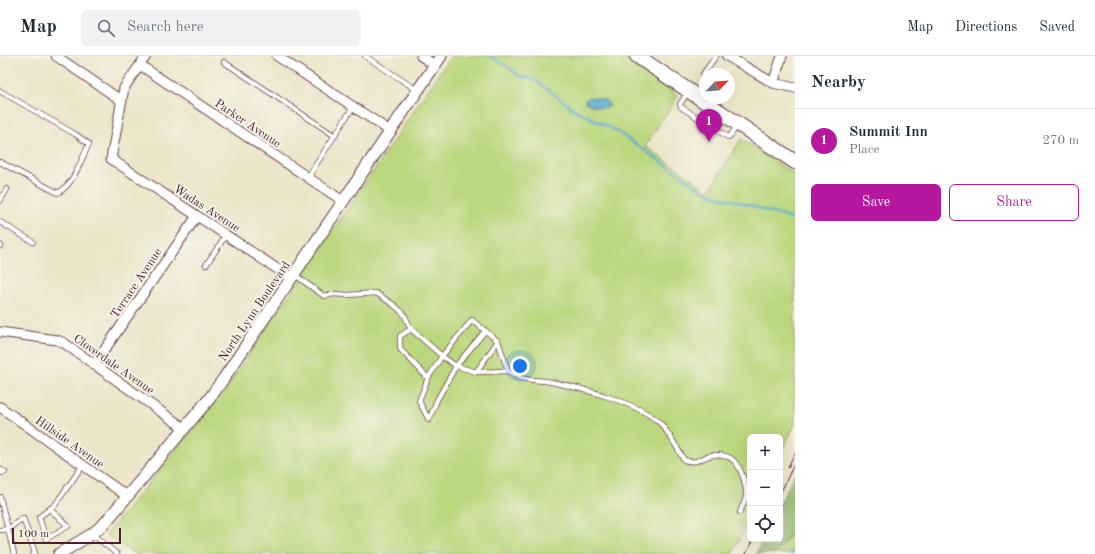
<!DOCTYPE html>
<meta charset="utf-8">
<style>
:root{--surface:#fff;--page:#f2f2f3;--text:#1f2937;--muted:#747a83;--line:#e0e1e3;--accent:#b5179e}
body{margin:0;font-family:"Old Standard TT",serif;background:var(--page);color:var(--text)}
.controls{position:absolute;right:12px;bottom:12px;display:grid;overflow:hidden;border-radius:6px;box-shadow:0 4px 16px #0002}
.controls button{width:36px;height:36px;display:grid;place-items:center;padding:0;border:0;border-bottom:1px solid var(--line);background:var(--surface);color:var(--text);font:20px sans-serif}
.compass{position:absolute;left:699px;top:12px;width:36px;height:36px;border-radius:50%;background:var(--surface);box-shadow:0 4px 16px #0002;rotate:65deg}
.scale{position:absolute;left:12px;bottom:10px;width:109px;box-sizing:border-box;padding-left:4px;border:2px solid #4a1f2b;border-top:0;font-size:11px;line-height:14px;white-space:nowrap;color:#4a1f2b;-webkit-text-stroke:3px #f7f3e8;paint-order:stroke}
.you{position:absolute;left:520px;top:310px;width:14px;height:14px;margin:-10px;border:3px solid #fff;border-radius:50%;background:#1a73e8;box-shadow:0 0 0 6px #1a73e833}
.badge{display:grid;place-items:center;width:26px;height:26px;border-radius:50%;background:var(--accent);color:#fff;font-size:13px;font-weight:700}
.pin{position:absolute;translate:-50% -33px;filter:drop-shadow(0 1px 2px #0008)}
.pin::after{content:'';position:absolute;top:21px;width:14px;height:12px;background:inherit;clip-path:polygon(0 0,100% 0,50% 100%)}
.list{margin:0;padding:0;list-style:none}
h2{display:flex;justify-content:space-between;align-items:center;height:52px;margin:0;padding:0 16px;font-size:17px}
h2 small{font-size:13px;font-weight:400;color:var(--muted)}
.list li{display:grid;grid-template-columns:26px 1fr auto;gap:12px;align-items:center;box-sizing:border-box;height:64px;padding:0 16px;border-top:1px solid var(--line)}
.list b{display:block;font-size:15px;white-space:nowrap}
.list p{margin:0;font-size:13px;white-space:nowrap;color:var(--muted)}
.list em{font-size:13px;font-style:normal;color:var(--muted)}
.actions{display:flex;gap:8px;padding:12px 16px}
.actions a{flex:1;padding:9px 0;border:1px solid var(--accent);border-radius:6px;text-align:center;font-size:14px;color:var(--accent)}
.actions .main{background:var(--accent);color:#fff}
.icon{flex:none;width:22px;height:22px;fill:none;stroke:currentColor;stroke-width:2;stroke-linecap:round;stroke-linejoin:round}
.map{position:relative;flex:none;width:795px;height:498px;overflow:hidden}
header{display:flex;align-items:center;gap:24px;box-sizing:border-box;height:56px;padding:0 20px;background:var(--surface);border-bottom:1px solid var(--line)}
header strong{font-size:19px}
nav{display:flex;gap:22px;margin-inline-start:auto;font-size:14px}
.search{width:280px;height:36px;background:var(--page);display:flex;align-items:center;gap:10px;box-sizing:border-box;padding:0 14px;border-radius:6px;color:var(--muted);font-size:15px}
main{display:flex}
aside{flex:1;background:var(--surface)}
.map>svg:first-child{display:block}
</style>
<header>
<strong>Map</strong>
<div class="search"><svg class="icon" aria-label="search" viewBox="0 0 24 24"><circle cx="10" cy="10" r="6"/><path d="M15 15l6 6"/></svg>Search here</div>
<nav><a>Map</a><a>Directions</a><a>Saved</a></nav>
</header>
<main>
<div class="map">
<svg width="795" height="498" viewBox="0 0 795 498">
<rect width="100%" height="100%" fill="#f7f3e8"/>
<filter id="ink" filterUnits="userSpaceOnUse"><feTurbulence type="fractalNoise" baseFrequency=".025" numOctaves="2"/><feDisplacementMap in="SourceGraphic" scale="8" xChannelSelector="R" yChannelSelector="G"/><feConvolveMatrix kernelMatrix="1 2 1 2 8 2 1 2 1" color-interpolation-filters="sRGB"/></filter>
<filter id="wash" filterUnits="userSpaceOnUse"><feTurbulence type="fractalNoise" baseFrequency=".012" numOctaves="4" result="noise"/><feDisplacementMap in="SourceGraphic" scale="16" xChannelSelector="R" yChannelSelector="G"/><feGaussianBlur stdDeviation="0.9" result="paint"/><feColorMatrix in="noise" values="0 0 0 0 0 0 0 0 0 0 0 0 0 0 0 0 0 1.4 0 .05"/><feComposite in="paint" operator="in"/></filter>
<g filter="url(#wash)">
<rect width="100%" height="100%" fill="#ebe5c9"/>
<!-- green -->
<path fill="#bad77d" stroke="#827b54" d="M 451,0 L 620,0 L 678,40 L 645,90 L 709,135 L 741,83 L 795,119 L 795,368 L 780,399 L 780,381 L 750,381 L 750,461 L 732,498 L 135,498 L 106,479 L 225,334 Z
M 795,473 L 795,498 L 774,498 Z"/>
<!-- forest -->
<path fill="#93b86c" stroke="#6e6c4c" d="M 795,417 L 795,473 L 774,498 L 756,498 L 763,483 L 780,483 L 780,448 Z"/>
<!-- water -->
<path fill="#59aad3" stroke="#52647f" d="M 590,41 L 605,44 L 610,49 L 609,51 C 602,53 591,50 584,45 Z"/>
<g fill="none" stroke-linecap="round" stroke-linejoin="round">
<!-- stream -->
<path stroke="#59aad3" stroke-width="2" d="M 490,0 L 513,14 L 519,20 L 535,24 L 575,54 L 615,74 L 701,133 L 713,139 L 739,146 L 795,164
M 788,498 L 795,492"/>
</g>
</g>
<g filter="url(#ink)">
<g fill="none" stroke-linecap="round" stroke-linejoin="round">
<!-- service casing -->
<g stroke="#623d43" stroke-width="6">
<path id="service" d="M 365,0 L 417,34
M 224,6 L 335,80
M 703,18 L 716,0
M 0,35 L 75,78 L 89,88 C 81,104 74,128 58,137 L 0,106
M 688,36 L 680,48 L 681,51 L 728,81 L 730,80 L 737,70
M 308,121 L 353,51
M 0,145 L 7,133
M 0,166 L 33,186
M 0,189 L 1,190
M 206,209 L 226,179
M 295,219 L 324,240 L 334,238 L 348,239 L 376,237 L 394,249 L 404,258 L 411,273 L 442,300 L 456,310 L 476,316 L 498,285 L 472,264 L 442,300 L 428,322 L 419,345 L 429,364 L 437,344 L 456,310 L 485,275
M 411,273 L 400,280 L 400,293 L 428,322
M 508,315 C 511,317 515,320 518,321 C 528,325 541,324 551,326 C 581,332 636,346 659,366 C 669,376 677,392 684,404 C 701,409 702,399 714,399 C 720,399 727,399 732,403 C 741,410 747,430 746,441 C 745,446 742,451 740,456
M 476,316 L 508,315 L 498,285
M 0,413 L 5,416 L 0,417
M 0,441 L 14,498
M 50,453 L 68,470 L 46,483 L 39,461 L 55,449 L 83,409
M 0,474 L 8,473 L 23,462 L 35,497 L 33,498
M 92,478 L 117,498"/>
</g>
<!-- minor casing -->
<g stroke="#623d43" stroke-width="11">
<path id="minor" d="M 56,0 L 122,45
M 146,0 L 124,32 L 111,103 L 291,222
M 277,0 L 390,75
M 421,0 L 435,9
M 727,0 L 773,27 L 795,32
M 140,9 L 343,145
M 773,27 L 782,0
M 0,276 L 57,284 L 64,287 L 184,372
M 94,309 L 197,160
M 0,351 L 127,440"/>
</g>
<!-- tertiary casing -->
<g stroke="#623d43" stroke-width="13">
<path id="tertiary" d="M 59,498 L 92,478 L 104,468 L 209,343 L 224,322 L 441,0"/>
</g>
<!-- trunk casing -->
<g stroke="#623d43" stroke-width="16">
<path id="trunk" d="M 637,0 L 795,106"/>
</g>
<!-- service -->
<use href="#service" stroke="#fff" stroke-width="4.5"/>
<!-- minor -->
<use href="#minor" stroke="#fff" stroke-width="9"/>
<!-- tertiary -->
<use href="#tertiary" stroke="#fff" stroke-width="11"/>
<!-- trunk -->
<use href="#trunk" stroke="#fff" stroke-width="14"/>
<!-- tram -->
<path stroke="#4a1f2b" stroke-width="1" d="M 788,411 L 795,397
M 780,438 L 795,406
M 746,498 L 753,483"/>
</g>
</g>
<g text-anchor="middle" stroke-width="4" stroke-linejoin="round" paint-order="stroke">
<!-- street labels -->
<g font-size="12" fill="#4a1f2b" stroke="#f7f3e8">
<text transform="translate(248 67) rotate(34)" y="4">Parker Avenue</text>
<text transform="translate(207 152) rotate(33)" y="4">Wadas Avenue</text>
<text transform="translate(136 227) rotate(-56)" y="4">Terrace Avenue</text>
<text transform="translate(254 255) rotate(-56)" y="4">North Lynn Boulevard</text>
<text transform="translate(114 308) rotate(35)" y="4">Cloverdale Avenue</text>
<text transform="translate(70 386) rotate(35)" y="4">Hillside Avenue</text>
</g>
</g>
</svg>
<div class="controls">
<button>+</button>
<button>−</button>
<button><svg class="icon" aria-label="locate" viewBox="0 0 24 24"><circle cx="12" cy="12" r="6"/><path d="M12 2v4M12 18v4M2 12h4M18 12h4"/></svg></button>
</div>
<svg class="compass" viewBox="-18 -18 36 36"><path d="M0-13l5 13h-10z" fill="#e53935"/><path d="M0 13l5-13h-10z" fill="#747a83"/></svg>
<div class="scale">100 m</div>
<div class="you"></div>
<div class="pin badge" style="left:709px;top:86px">1</div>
</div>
<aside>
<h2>Nearby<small></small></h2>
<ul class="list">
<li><span class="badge">1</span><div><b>Summit Inn</b><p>Place</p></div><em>270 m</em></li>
</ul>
<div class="actions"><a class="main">Save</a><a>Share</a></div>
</aside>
</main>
